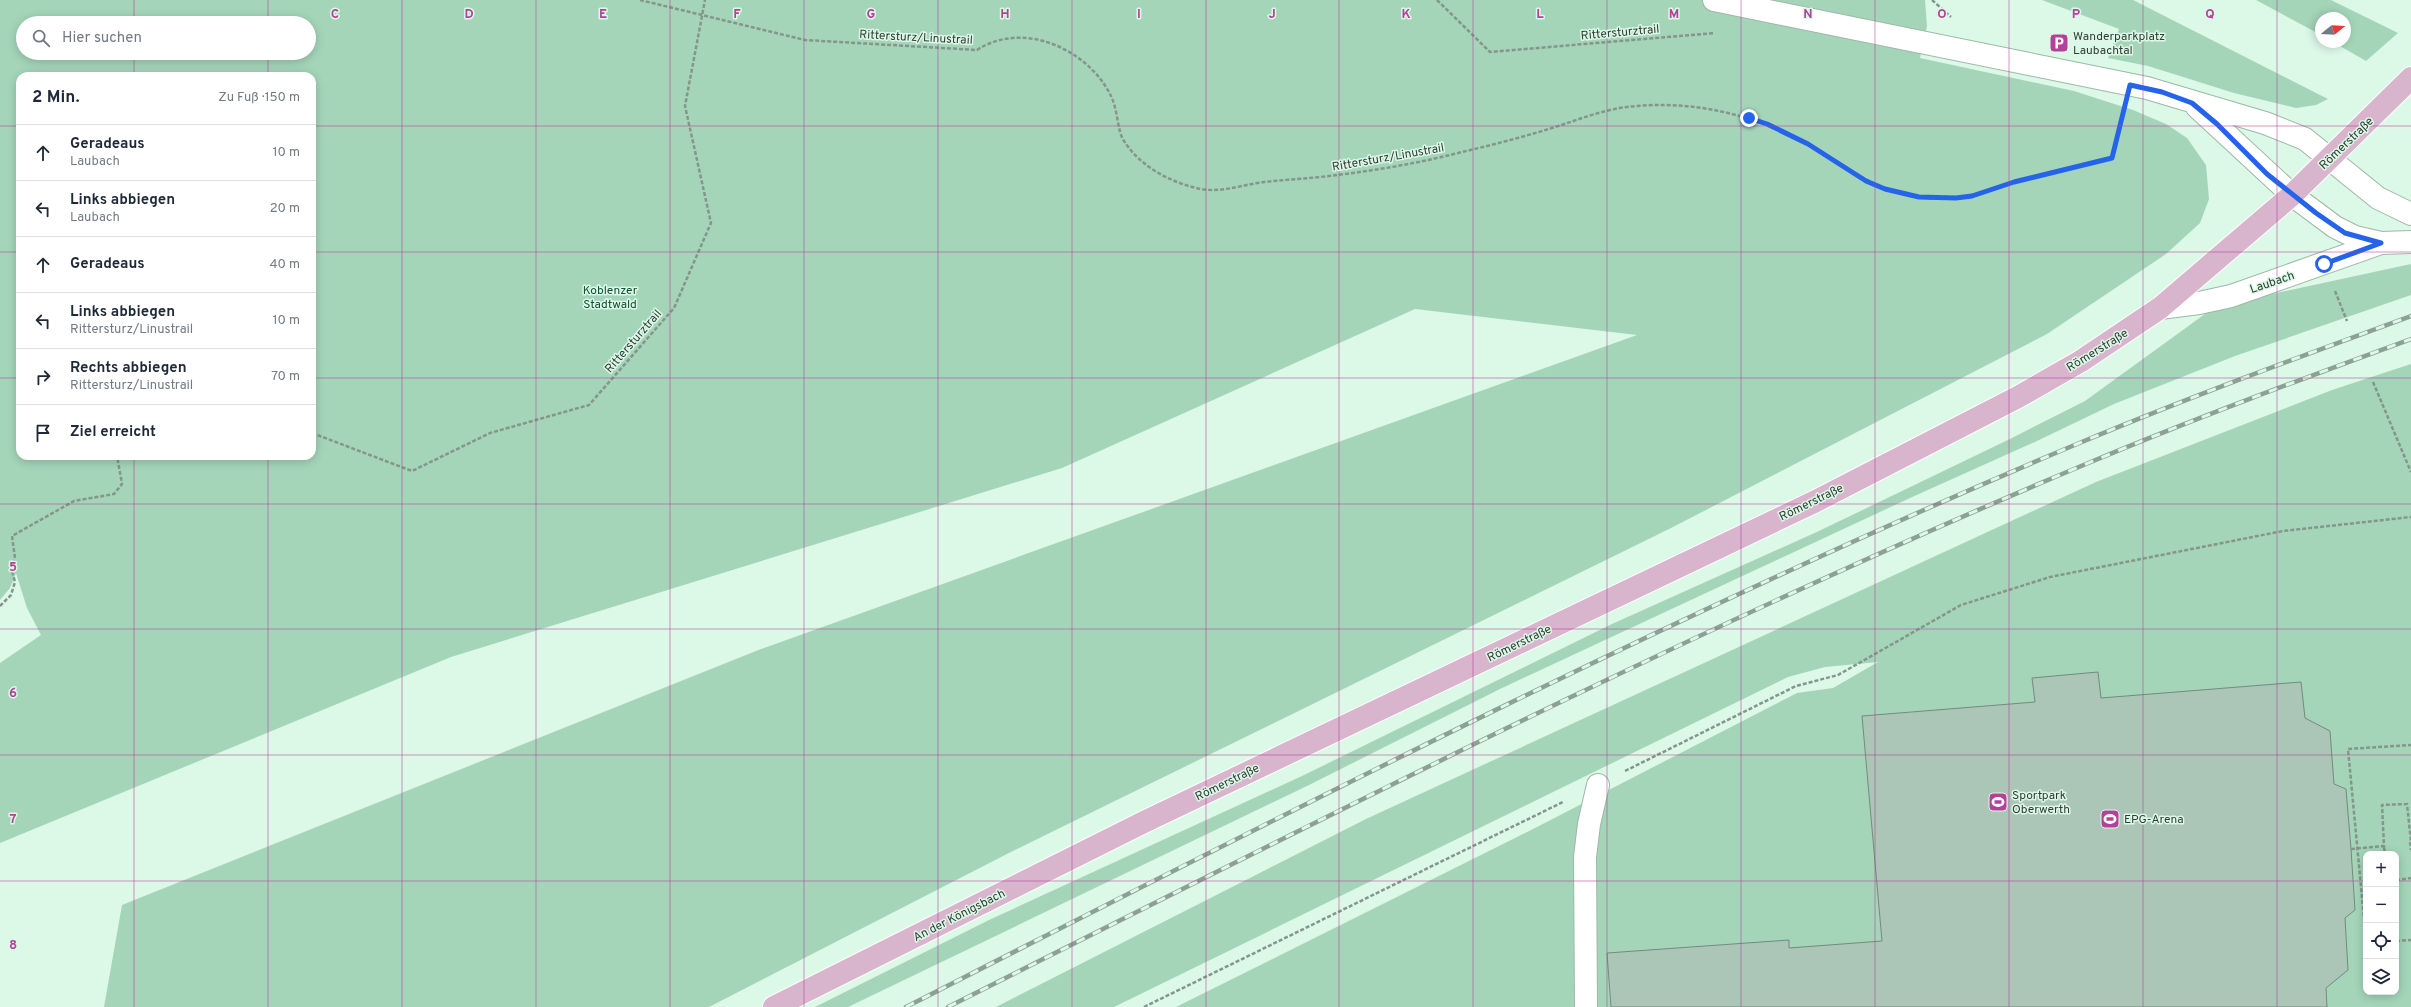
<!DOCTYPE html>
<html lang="de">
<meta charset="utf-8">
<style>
:root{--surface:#fff;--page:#f2f2f3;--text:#1f2937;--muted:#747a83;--line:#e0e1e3}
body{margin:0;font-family:Overpass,sans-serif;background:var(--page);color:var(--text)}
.controls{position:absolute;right:12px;bottom:12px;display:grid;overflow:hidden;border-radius:8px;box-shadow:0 2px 10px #0003}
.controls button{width:36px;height:36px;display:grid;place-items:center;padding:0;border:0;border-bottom:1px solid var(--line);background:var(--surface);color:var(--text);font:20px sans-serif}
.compass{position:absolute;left:2315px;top:12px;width:36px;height:36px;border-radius:50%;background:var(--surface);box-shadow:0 2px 10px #0003;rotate:72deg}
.stop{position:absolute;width:12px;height:12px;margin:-9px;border:3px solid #2563eb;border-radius:50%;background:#fff}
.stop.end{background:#2563eb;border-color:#fff;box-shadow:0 1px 4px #0008}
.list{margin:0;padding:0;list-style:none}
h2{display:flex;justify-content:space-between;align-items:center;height:52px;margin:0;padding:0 16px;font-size:17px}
h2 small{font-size:13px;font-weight:400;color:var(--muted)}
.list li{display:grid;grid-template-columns:26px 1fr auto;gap:12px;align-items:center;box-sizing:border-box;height:56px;padding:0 16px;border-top:1px solid var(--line)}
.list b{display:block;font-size:15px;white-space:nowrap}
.list p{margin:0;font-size:13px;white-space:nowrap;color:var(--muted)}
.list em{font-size:13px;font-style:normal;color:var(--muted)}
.icon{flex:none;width:22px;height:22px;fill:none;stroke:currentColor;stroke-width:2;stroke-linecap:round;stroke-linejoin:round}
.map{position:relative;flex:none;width:2411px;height:1007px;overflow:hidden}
.search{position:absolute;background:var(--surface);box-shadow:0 2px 10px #0003;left:16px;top:16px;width:300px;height:44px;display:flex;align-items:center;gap:10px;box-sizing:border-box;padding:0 14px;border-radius:22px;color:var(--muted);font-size:15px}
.panel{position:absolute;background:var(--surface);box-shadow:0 2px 10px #0003;left:16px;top:72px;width:300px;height:388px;border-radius:12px}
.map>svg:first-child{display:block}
</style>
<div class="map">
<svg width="2411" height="1007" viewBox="0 0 2411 1007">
<rect width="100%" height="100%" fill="#dcf8e7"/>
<!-- green -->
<path fill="#a4d5b9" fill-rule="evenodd" d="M 0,0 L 1925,0 L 1927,26 L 1920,58 L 2074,91 L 2133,110 L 2166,124 L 2187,138 L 2206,165 L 2209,199 L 2200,223 L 2166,254 L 2047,334 L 1671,528 L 1005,855 L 709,1007 L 104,1007 L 122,905 L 761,649 L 1637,335 L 1415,309 L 1062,468 L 451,657 L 0,843 L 0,663 L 41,635 L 27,608 L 16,573 L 10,588 L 0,600 ZM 23,23 L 309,23 L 309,53 L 23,53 ZM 20,76 L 312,76 L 312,456 L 20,456 Z
M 2042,0 L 2133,0 L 2328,99 L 2316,105 L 2296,108 L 2234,93 L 2148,66 L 2108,58 L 2119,29 Z
M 2256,0 L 2331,0 L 2398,33 L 2366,61 L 2333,42 L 2345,42 L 2345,18 L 2321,18 L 2321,35 Z
M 2411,264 L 2411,295 L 2235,356 L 2114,404 L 2039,440 L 1910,498 L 1502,688 L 1307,786 L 848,1007 L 815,1007 L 989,920 L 1302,776 L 1612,624 L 1819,531 L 2012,438 L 2085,401 L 2216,306 Z
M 2411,364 L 2411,1007 L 1176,1007 L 1537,827 L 1797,693 L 1833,688 L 1878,662 L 1825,667 L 1788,677 L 1114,1007 L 996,1007 L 1366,819 L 2096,482 L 2332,390 ZM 2366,854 L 2396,854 L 2396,992 L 2366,992 Z"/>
<!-- building -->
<path fill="#abc6b6" stroke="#728b7d" d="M 2098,672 L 2101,698 L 2301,682 L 2305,718 L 2330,731 L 2334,784 L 2346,789 L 2351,849 L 2355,910 L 2345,918 L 2348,970 L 2326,988 L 2327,1007 L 1611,1007 L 1607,953 L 1789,940 L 1789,948 L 1882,941 L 1862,716 L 2035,702 L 2032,678 Z"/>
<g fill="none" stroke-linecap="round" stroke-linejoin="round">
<!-- minor casing -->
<g stroke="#9eb8a8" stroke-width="24">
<path id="minor" d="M 1714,0 L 2147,88 L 2265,123 L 2305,139 L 2378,198 L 2411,214
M 2197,107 L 2292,195 L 2335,227 L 2355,237 L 2381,243 L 2411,242
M 2160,308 L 2199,303 L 2231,296 L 2381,243
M 1586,1007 L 1585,857 L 1589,824 L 1598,785"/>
</g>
<!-- major casing -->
<g stroke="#fff" stroke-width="24">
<path id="major" d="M 774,1007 L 1144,822 L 1816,501 L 2018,397 L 2081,361 L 2160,308 L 2292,195 L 2411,78"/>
</g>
<!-- path -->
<path stroke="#84968b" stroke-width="2.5" stroke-dasharray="4 2" stroke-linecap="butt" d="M 640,0 L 805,40 L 977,50 C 1023,20 1087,49 1110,94 C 1118,108 1117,131 1124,141 C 1140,166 1168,181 1196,188 C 1220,194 1240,185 1264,182 C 1291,179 1318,178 1345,174 C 1384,169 1423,162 1462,152 C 1492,145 1523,137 1552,128 C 1581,119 1606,108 1637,106 C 1696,101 1754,115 1806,143 C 1845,164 1871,190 1917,197 C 1952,203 1982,193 2015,182 C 2046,172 2080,166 2112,158 L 2123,115
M 1437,0 L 1490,52 L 1715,33
M 1932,0 L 1951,17
M 2335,291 L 2347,321
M 2373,382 L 2411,472
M 312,433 L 412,471 L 490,433 L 589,405 L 674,308 L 711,223 L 685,106 L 705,0
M 0,606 L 11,595 L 15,582 L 12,571 L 15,558 L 12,536 L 74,501 L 114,494 L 122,484 L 117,456
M 1625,771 L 1796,686 L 1838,675 L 1961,605 L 2050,577 L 2283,531 L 2411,517
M 2410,842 L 2411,850
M 2384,847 L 2385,854
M 2351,849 L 2384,846 L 2382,805 L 2407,804 L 2411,842
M 2396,880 L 2411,878
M 2366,940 L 2348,749 L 2411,745
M 2396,941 L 2411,940
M 1144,1007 L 1563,802"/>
<!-- minor -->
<use href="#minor" stroke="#fff" stroke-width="22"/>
<!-- major -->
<use href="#major" stroke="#d8b4cd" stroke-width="22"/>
<!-- rail casing -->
<g stroke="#8da094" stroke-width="4.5">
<path id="rail" d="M 906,1007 C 1292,810 1677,612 2077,444 C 2187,398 2299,357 2411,316
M 948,1007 C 1324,818 1698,626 2086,464 C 2193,419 2302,379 2411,339"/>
</g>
<!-- rail -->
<use href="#rail" stroke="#dcf8e7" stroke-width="3" stroke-dasharray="9" stroke-linecap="butt"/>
</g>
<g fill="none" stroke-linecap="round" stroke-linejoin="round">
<!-- route -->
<path stroke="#2563eb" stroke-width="5" d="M 1749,118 L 1767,124 L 1808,144 L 1866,181 L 1885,189 L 1919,197 L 1956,198 L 1972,196 L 2014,182 L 2112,158 L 2130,85 L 2162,92 L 2192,103 L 2217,124 L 2267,174 L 2316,213 L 2345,233 L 2381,243 L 2324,264"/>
</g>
<!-- grid -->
<path fill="none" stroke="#b54099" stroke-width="1" stroke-opacity="0.55" d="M 134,0 L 134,23M 268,0 L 268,23M 402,0 L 402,1007M 536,0 L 536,1007M 670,0 L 670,1007M 804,0 L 804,1007M 938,0 L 938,1007M 1072,0 L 1072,1007M 1206,0 L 1206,1007M 1339,0 L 1339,1007M 1473,0 L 1473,1007M 1607,0 L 1607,1007M 1741,0 L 1741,1007M 1875,0 L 1875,1007M 2009,0 L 2009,1007M 2143,0 L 2143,1007M 2277,0 L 2277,1007M 134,53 L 134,76M 268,53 L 268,76M 0,126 L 20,126M 312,126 L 2411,126M 0,252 L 20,252M 312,252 L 2411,252M 0,378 L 20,378M 312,378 L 2411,378M 134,456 L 134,1007M 268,456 L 268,1007M 0,504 L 2411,504M 0,629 L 2411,629M 0,755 L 2411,755M 0,881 L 2366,881M 2396,881 L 2411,881"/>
<!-- icons -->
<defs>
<g id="parking-square" transform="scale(1)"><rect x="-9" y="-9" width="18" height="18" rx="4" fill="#b54099" stroke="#dcf8e7"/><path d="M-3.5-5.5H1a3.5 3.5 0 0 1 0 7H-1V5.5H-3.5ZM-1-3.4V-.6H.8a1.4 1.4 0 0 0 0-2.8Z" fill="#fff"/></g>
<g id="stadium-square" transform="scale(1)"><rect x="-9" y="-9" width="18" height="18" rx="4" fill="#b54099" stroke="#dcf8e7"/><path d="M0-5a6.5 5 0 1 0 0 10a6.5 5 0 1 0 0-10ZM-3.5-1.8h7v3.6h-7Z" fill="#fff"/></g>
</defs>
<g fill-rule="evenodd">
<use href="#parking-square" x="2059" y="43"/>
<use href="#stadium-square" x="1998" y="802"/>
<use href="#stadium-square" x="2110" y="819"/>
</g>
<g text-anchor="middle" stroke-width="3" stroke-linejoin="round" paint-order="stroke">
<!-- street labels -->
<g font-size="12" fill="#323c36" stroke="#dcf8e7">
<text transform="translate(1620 32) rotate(-5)" y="4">Rittersturztrail</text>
<text transform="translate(916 37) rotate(3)" y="4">Rittersturz/Linustrail</text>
<text transform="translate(2346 143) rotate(-44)" y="4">Römerstraße</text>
<text transform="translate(1388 157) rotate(-10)" y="4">Rittersturz/Linustrail</text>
<text transform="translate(2272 282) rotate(-19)" y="4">Laubach</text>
<text transform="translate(633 341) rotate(-49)" y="4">Rittersturztrail</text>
<text transform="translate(2097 350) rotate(-32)" y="4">Römerstraße</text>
<text transform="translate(1811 502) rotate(-26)" y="4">Römerstraße</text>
<text transform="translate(1519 643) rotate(-26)" y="4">Römerstraße</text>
<text transform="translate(1227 782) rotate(-26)" y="4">Römerstraße</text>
<text transform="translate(959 915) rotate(-27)" y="4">An der Königsbach</text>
</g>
<!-- poi labels -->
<g font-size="12" fill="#323c36" stroke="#dcf8e7" text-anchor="start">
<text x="2073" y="40">Wanderparkplatz<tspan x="2073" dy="14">Laubachtal</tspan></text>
<text x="2012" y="799">Sportpark<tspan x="2012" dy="14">Oberwerth</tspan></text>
<text x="2124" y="823">EPG-Arena</text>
</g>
<!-- park labels -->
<g font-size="12" fill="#115135" stroke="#dcf8e7">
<text x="610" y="294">Koblenzer<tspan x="610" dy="14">Stadtwald</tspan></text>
</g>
</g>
<g font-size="13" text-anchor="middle" font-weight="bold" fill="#b54099" stroke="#dcf8e7" stroke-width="3" stroke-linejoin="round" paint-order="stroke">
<text x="335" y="18">C</text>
<text x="469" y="18">D</text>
<text x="603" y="18">E</text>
<text x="737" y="18">F</text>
<text x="871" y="18">G</text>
<text x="1005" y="18">H</text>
<text x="1139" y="18">I</text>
<text x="1272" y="18">J</text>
<text x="1406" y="18">K</text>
<text x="1540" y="18">L</text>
<text x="1674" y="18">M</text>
<text x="1808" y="18">N</text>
<text x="1942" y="18">O</text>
<text x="2076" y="18">P</text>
<text x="2210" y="18">Q</text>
<text x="13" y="571">5</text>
<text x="13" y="697">6</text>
<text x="13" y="823">7</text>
<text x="13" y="949">8</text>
</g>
</svg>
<div class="controls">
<button>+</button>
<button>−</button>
<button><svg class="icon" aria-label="locate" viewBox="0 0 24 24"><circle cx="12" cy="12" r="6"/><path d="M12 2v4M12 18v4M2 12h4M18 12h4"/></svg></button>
<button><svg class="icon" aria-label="layers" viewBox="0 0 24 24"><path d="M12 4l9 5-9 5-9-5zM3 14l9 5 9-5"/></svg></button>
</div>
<svg class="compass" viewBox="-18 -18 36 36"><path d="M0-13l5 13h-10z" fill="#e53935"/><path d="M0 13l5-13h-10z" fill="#747a83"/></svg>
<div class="stop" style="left:2324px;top:264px"></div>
<div class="stop end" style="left:1749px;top:118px"></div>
<div class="search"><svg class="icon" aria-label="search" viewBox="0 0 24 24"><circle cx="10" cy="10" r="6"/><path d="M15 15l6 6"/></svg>Hier suchen</div>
<section class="panel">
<h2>2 Min.<small>Zu Fuß · 150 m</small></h2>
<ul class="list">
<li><svg class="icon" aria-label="ahead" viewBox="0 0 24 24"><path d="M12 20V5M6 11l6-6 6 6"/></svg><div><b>Geradeaus</b><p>Laubach</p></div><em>10 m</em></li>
<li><svg class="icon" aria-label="left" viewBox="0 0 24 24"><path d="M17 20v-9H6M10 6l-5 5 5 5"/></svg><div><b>Links abbiegen</b><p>Laubach</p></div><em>20 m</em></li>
<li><svg class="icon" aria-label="ahead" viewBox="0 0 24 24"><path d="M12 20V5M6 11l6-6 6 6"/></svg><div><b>Geradeaus</b></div><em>40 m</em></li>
<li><svg class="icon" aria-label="left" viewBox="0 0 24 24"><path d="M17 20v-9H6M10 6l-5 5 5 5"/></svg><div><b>Links abbiegen</b><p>Rittersturz/Linustrail</p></div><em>10 m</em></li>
<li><svg class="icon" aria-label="right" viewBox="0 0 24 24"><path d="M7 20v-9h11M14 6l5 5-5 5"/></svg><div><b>Rechts abbiegen</b><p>Rittersturz/Linustrail</p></div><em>70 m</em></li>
<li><svg class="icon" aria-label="arrive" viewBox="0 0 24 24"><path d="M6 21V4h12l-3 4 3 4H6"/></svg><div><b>Ziel erreicht</b></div></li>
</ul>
</section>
</div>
